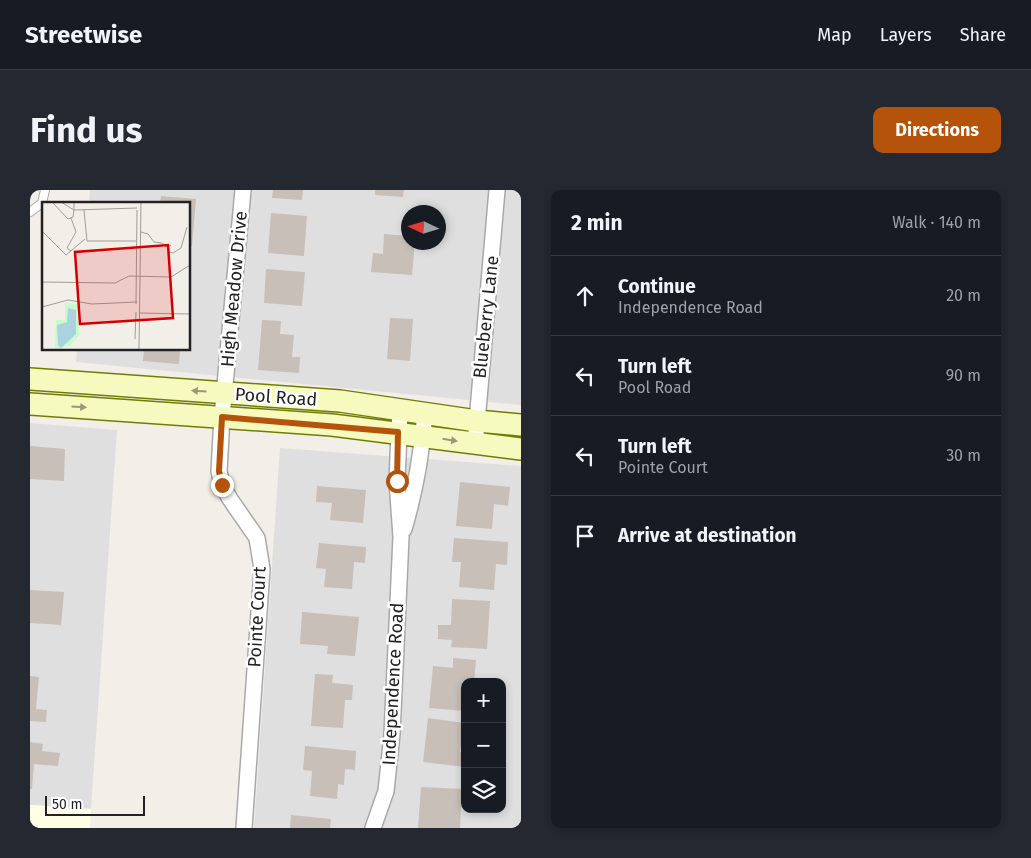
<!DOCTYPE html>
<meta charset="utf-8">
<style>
:root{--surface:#171b24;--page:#242831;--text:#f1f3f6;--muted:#9ea1a6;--line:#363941;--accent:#b45309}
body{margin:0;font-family:"Fira Sans",sans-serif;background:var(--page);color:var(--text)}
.controls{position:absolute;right:15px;bottom:15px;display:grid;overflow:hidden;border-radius:10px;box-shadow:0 2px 8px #0003}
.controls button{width:45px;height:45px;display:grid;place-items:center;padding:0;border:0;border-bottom:1px solid var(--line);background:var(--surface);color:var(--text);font:25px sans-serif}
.compass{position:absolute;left:371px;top:15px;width:45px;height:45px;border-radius:50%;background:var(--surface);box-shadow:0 2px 8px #0003;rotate:274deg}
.scale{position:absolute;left:15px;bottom:12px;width:100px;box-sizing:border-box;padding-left:5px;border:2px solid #222;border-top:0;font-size:14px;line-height:18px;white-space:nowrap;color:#222;-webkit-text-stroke:4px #fff;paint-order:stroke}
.stop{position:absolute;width:15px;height:15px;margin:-11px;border:4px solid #b45309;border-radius:50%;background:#fff}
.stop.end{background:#b45309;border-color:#fff;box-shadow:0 1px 5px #0008}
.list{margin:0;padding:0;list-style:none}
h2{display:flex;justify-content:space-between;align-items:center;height:65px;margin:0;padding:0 20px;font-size:21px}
h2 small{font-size:16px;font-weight:400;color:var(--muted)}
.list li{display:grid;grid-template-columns:32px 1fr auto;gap:15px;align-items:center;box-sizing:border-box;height:80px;padding:0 20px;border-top:1px solid var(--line)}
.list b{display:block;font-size:19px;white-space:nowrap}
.list p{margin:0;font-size:16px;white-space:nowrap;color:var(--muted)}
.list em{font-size:16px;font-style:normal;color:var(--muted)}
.icon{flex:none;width:28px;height:28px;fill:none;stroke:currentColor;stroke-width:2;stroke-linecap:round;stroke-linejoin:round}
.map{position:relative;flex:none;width:491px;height:638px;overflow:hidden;border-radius:10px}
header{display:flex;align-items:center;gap:30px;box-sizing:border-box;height:70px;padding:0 25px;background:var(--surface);border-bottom:1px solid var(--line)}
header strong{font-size:24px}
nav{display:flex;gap:28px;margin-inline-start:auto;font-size:18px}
.intro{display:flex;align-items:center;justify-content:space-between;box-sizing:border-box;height:120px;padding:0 30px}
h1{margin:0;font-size:35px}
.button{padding:12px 22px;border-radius:10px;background:var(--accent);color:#fff;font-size:18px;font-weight:700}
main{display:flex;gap:30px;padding:0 30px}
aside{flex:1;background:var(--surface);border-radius:10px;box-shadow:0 2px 8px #0003}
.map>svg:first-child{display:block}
</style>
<header>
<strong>Streetwise</strong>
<nav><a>Map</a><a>Layers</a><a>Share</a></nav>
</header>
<div class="intro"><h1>Find us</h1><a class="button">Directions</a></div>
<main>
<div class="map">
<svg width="491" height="638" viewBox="0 0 491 638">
<rect width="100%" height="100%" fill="#f2efe9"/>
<!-- residential -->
<path fill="#e0dfdf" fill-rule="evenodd" d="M 60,0 L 491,0 L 491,215 L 46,172 L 47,159 L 159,159 L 159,14 L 59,14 ZM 378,22 L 408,22 L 408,52 L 378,52 Z
M 0,233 L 87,240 L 61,619 L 0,615 Z
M 250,258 L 491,276 L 491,638 L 224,638 ZM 435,492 L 472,492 L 472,619 L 435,619 Z"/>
<!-- education -->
<path fill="#ffffe5" d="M 0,615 L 61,619 L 60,638 L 0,638 Z"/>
<!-- building -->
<path fill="#c7bfb8" d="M 243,0 L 273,0 L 272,10 L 242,8 Z
M 345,0 L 374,0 L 373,7 L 345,5 Z
M 131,6 L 166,9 L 162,56 L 159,56 L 159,14 L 130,14 Z
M 241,23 L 277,26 L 274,66 L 238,63 Z
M 354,44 L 378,46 L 378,52 L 385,52 L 382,85 L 341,82 L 343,63 L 353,64 Z
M 236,79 L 275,82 L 272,116 L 234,113 Z
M 360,128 L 383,129 L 380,171 L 357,169 Z
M 232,130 L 251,131 L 250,144 L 264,145 L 262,167 L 270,167 L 269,183 L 228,180 Z
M 114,159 L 150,159 L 149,174 L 113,171 Z
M 0,256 L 35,259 L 34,291 L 0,289 Z
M 430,292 L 480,297 L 478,316 L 464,314 L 462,339 L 426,336 Z
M 287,296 L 336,300 L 333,333 L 300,330 L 302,313 L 286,312 Z
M 424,348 L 478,352 L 477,375 L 466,374 L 464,400 L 429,397 L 431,372 L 422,372 Z
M 289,353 L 336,357 L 335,373 L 324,372 L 322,399 L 294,397 L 296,379 L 286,378 Z
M 0,400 L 34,402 L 31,435 L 0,433 Z
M 422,409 L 460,411 L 457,459 L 421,457 L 422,450 L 408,449 L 408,435 L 421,435 Z
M 272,422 L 329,427 L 325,466 L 297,464 L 298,456 L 270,454 Z
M 423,468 L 446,470 L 444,492 L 435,492 L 435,521 L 399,518 L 403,476 L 423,478 Z
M 285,484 L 303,485 L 302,493 L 323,495 L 322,510 L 315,510 L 313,538 L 281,536 Z
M 0,486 L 9,487 L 6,519 L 17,520 L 16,532 L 0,531 Z
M 398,528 L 434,533 L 430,562 L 435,562 L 435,577 L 393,572 Z
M 0,552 L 13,554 L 12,561 L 30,563 L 28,576 L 4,574 L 2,599 L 0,599 Z
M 275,556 L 326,561 L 325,580 L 315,579 L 314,595 L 308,594 L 307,609 L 280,606 L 282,581 L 273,580 Z
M 391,597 L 432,599 L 430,638 L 388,638 Z
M 261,625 L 301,629 L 300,638 L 260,638 Z"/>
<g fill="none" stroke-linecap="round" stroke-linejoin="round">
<!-- service casing -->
<g stroke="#a9a9a9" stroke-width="10">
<path id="service" d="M 0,22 L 12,13 L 15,0"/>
</g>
<!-- minor casing -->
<g stroke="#a9a9a9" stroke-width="18">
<path id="minor" d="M 213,0 L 192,227 L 189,281 L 192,295 L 200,309 L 227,348 L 232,379 L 214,638
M 445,255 L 467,0
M 374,339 C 386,298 391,266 395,223
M 343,638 L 356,601 L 362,544 L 371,347 L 367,291 L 370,218"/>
</g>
<!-- secondary casing -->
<g stroke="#707d05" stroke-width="24">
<path id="secondary" d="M 0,189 L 310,211 L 447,231 L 491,235
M 0,214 L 302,235 L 491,259"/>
</g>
<!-- service -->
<use href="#service" stroke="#fff" stroke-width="8"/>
<!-- minor -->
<use href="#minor" stroke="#fff" stroke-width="15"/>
<!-- secondary -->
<use href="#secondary" stroke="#f7fabf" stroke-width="21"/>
</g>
<!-- one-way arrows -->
<defs><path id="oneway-solid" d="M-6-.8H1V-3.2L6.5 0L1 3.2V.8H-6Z" transform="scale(1.25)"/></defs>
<g fill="#979978">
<use href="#oneway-solid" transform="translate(169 201) rotate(-176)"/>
<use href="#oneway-solid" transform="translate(49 217) rotate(4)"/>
<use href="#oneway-solid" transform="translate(420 250) rotate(9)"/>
</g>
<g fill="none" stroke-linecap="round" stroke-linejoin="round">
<!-- route -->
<path stroke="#b45309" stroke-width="6" d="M 192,295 L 189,281 L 192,227 L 368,242 L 367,291"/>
</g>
<g text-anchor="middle" stroke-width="5" stroke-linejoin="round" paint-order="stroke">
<!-- street labels -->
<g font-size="18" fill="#222" stroke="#fff">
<text transform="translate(204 99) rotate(-85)" y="6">High Meadow Drive</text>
<text transform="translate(456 127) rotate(-84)" y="6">Blueberry Lane</text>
<text transform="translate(246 207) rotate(4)" y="6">Pool Road</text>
<text transform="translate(227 427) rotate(-87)" y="6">Pointe Court</text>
<text transform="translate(363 494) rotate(-87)" y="6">Independence Road</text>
</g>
</g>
<!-- overview -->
<g transform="translate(12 12)">
<rect width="148" height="148" fill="#f2efe9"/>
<path d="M 23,100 L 36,103 L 37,133 L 28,144 L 13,147 L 14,118 L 23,118 Z" fill="#c8facc"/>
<path d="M 26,106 L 34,108 L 34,132 L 19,146 L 16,143 L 15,123 L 25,120 Z" fill="#aad3df"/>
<path fill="none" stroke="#9f9d99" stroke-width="1" d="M 10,0 L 26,17 L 31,15 L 32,8 L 19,0M 32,0 L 32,8 L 95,6M 119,0 L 145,0M 42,8 L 45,39 L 94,39M 0,29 L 24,53 L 43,37M 99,30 L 106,32 L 112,40 L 120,41 L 125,45 L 129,43M 127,46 L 127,50 L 131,51 L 139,46 L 145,25M 29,49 L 25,46 L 34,30 L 29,16M 0,80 L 73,81 L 87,74 L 129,75 L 148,63M 94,102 L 95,8M 0,105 L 26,98 L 50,102 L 95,100M 97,111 L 148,112M 93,137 L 94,110M 97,147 L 99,0"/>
<path fill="#d40000" fill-opacity="0.15" stroke="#d40000" stroke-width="2.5" d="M 126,43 L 131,116 L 38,122 L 33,50 Z"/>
<rect width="148" height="148" fill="none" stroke="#222" stroke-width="2.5"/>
</g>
</svg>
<div class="controls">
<button>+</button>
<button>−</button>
<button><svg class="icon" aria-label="layers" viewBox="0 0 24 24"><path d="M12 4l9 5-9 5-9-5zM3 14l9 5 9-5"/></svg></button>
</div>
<svg class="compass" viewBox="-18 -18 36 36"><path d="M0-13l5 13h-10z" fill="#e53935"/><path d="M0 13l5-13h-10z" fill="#9ea1a6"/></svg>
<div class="scale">50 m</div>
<div class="stop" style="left:367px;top:291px"></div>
<div class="stop end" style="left:192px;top:295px"></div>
</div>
<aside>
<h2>2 min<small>Walk · 140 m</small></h2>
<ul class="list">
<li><svg class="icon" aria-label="ahead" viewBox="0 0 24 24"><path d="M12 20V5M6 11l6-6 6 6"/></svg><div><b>Continue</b><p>Independence Road</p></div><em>20 m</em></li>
<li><svg class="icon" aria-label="left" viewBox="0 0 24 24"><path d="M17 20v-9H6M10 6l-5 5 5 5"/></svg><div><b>Turn left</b><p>Pool Road</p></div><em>90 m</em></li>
<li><svg class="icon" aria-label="left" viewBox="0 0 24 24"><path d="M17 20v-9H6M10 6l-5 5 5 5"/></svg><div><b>Turn left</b><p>Pointe Court</p></div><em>30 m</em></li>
<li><svg class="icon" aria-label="arrive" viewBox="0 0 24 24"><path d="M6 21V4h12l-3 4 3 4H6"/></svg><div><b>Arrive at destination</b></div></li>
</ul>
</aside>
</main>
